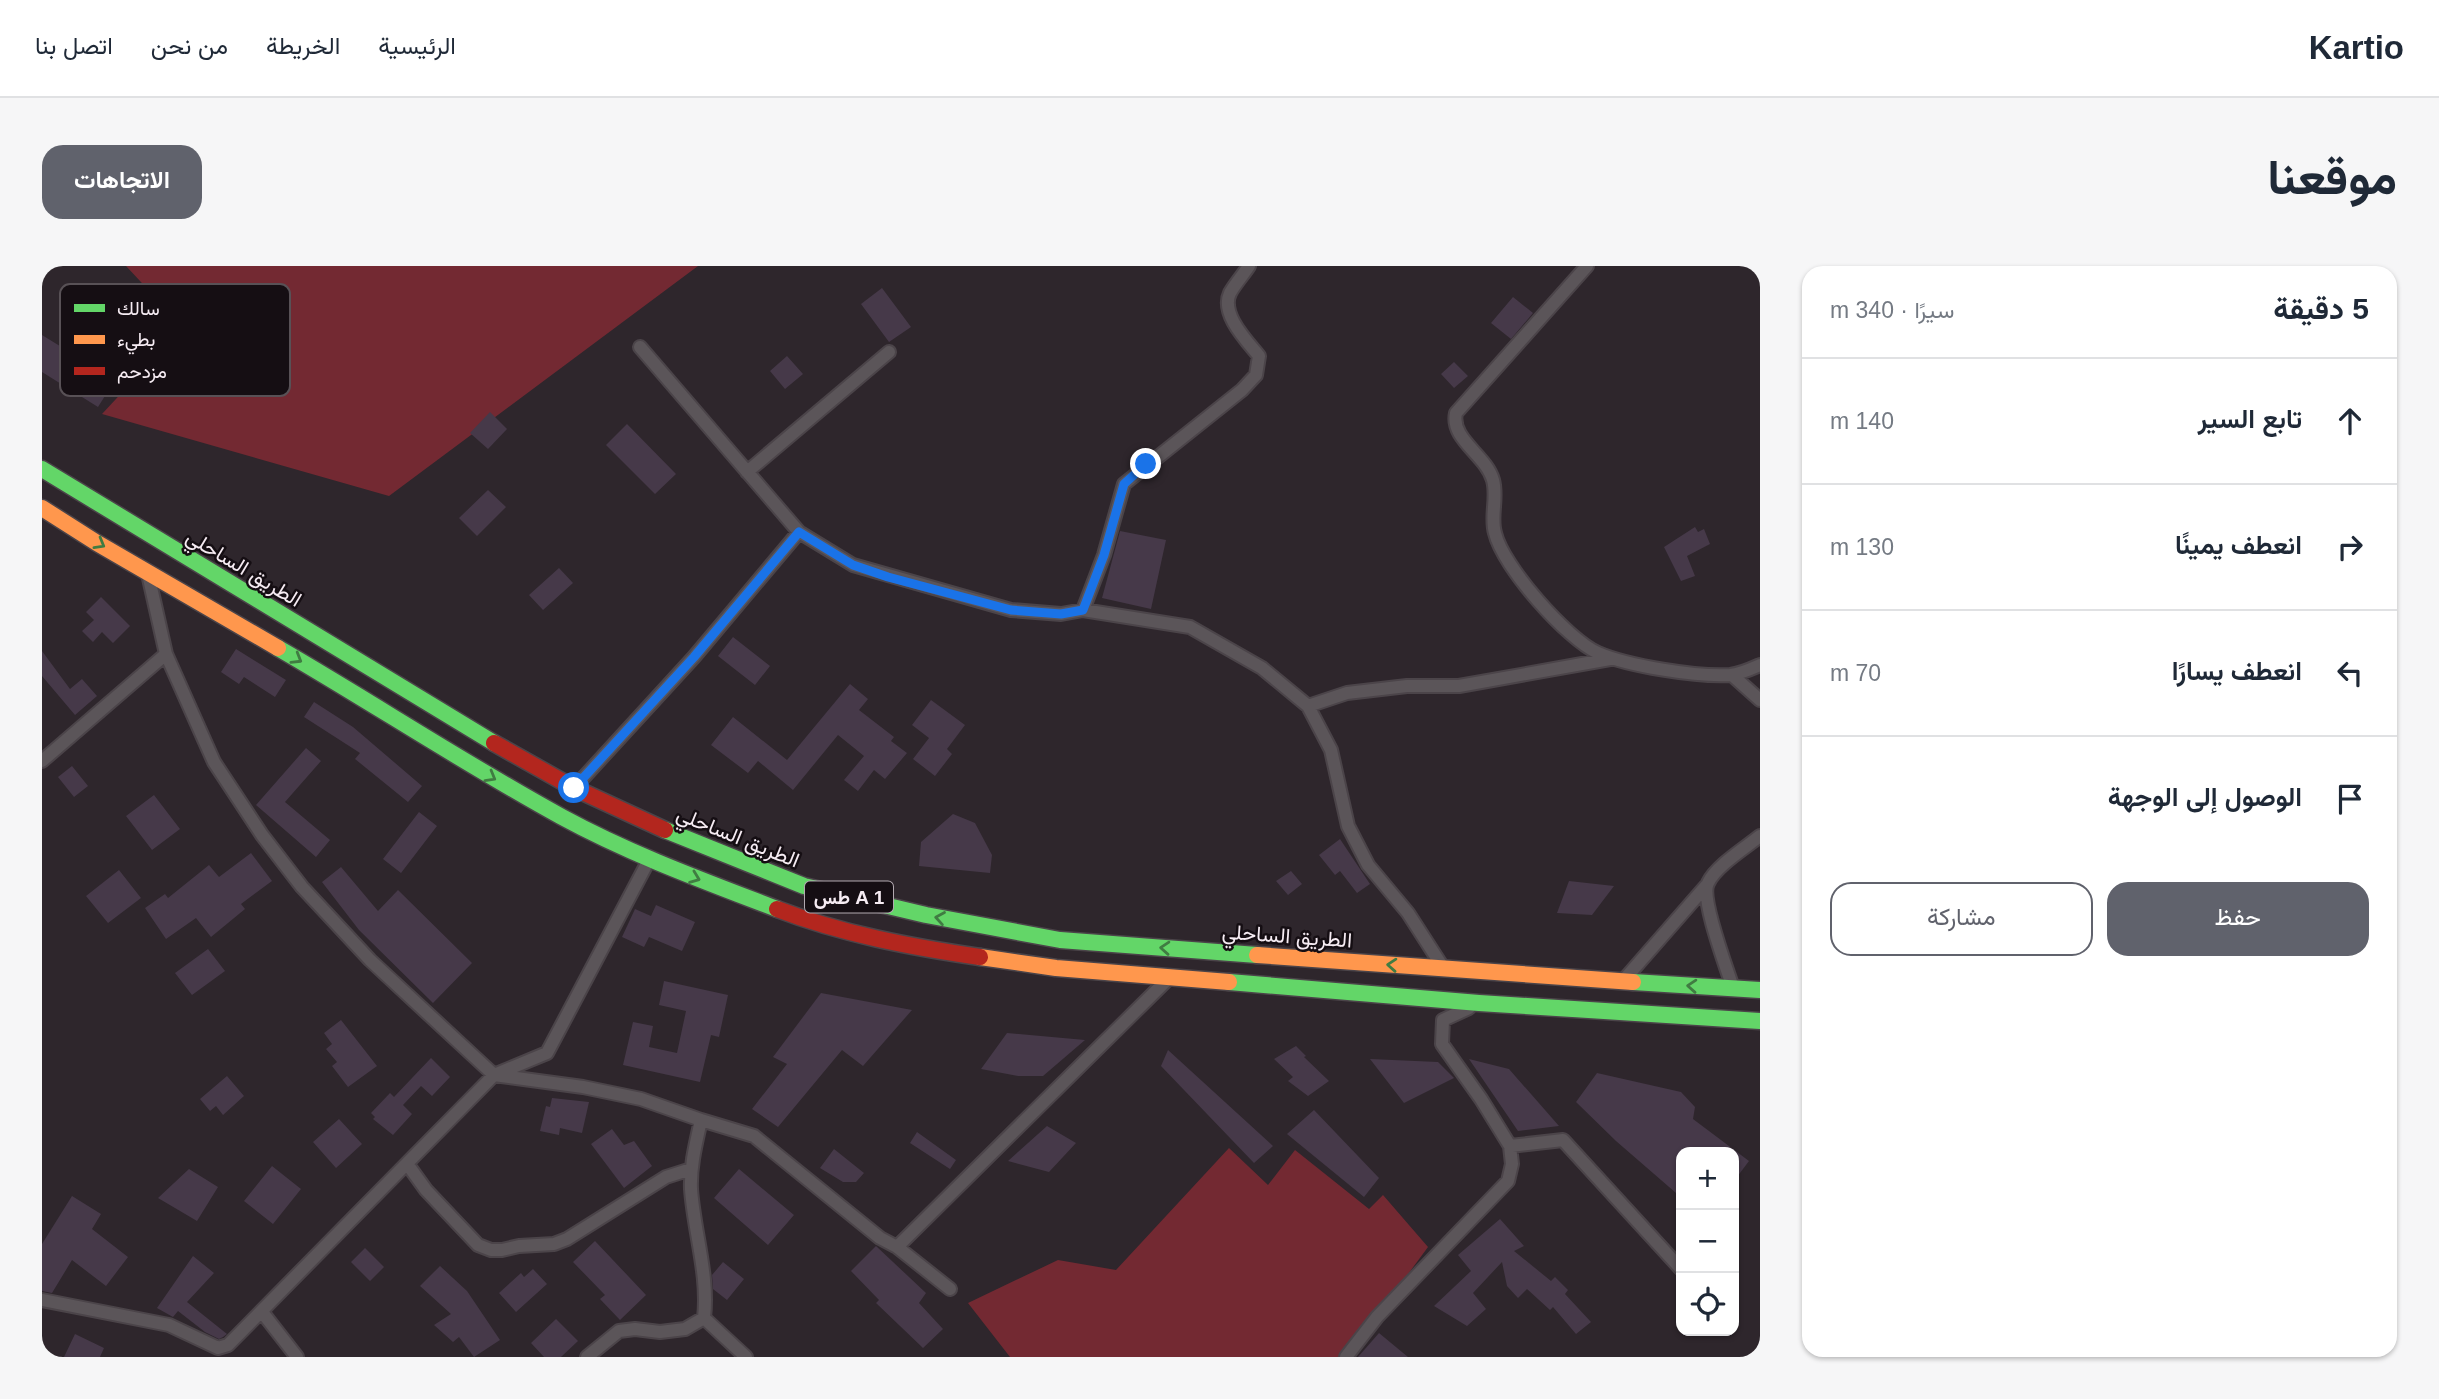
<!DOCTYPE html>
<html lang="ar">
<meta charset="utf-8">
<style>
:root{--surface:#fff;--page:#f6f6f7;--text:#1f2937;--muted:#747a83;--line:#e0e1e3;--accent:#60626c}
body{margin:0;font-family:Arial,Vazirmatn,sans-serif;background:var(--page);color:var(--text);direction:rtl}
.controls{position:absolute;right:21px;bottom:21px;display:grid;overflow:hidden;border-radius:14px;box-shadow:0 2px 5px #0004}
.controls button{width:63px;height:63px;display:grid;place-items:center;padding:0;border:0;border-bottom:2px solid var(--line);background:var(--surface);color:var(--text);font:35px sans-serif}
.stop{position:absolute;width:21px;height:21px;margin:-16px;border:5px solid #1a73e8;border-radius:50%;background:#fff}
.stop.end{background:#1a73e8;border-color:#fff;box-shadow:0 2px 7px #0008}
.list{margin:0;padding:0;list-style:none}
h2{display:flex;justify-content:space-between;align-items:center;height:91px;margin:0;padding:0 28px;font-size:30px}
h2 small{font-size:23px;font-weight:400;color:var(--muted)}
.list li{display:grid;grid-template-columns:46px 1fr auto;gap:21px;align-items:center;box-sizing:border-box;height:126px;padding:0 28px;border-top:2px solid var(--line)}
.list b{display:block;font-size:26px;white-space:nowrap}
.list em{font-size:23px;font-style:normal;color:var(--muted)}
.actions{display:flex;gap:14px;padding:21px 28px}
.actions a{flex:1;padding:16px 0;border:2px solid var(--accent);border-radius:21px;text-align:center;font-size:24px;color:var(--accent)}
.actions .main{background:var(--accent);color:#fff}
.icon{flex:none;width:38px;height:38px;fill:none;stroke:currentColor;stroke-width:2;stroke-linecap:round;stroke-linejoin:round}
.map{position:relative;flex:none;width:1718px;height:1091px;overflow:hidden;direction:ltr;border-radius:21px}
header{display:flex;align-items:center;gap:42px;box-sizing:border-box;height:98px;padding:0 35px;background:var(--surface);border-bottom:2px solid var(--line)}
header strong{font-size:33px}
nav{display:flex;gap:38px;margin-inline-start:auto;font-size:24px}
.intro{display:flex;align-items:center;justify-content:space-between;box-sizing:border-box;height:168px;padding:0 42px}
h1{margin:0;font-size:49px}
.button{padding:18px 32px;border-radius:21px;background:var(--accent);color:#fff;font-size:24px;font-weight:700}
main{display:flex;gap:42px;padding:0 42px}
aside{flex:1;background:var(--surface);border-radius:21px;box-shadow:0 2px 5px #0004}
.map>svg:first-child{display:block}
</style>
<header>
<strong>Kartio</strong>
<nav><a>الرئيسية</a><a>الخريطة</a><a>من نحن</a><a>اتصل بنا</a></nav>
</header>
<div class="intro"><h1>موقعنا</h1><a class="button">الاتجاهات</a></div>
<main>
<aside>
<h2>5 دقيقة<small>سيرًا · 340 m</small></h2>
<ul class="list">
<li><svg class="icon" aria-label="ahead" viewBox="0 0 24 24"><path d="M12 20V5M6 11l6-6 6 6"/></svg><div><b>تابع السير</b></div><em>140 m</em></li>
<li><svg class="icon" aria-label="right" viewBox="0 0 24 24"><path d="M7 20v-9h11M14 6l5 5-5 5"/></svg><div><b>انعطف يمينًا</b></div><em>130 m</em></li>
<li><svg class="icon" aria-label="left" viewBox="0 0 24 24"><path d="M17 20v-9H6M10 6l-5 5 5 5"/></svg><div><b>انعطف يسارًا</b></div><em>70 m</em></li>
<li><svg class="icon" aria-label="arrive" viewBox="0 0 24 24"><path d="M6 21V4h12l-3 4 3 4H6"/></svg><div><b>الوصول إلى الوجهة</b></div></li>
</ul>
<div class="actions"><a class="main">حفظ</a><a>مشاركة</a></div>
</aside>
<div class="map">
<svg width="1718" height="1091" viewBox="0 0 1718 1091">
<rect width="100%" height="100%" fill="#2e262c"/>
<!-- green -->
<path fill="#732932" d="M 84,0 L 656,0 L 347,230 L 60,148 L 141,61 Z
M 1187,882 L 1226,919 L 1253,884 L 1327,943 L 1341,929 L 1386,981 L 1305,1091 L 968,1091 L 926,1037 L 1016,994 L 1074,1004 Z"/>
<!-- building -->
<path fill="#463949" d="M 840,22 L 869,61 L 847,76 L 819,38 Z
M 1471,31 L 1491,47 L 1469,73 L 1449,57 Z
M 0,69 L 73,114 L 56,141 L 0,106 Z
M 745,90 L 761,108 L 743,123 L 728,105 Z
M 1412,96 L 1426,110 L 1412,122 L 1399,108 Z
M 448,146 L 465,163 L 446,183 L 428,167 Z
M 585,158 L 634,208 L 613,228 L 564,179 Z
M 446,224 L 464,241 L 435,270 L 417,252 Z
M 1653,261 L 1656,266 L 1662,263 L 1668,278 L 1645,290 L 1653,310 L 1639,315 L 1622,281 Z
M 1078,265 L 1124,274 L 1109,343 L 1060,332 Z
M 517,302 L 531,317 L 501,344 L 487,329 Z
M 59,331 L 88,360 L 71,377 L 60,366 L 51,376 L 40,365 L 52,354 L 44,346 Z
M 691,371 L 728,400 L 713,419 L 676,390 Z
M 194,383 L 244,414 L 233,431 L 202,411 L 197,418 L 179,406 Z
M 0,385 L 28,423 L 40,413 L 55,430 L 33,449 L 0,410 Z
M 808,418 L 826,433 L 817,444 L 852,471 L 849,475 L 865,487 L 843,513 L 832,504 L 816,525 L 802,514 L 822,490 L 796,469 L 751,524 L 716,495 L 706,507 L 669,479 L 691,451 L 745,494 Z
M 889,434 L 923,459 L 905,483 L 910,488 L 893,510 L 871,493 L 887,472 L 870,459 Z
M 272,436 L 311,461 L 380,520 L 366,536 L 313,493 L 318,487 L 262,451 Z
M 264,482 L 279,495 L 243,536 L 288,574 L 274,591 L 214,539 Z
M 30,500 L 46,520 L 32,531 L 16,511 Z
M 112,529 L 138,563 L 110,584 L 84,550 Z
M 377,546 L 395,560 L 359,607 L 341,593 Z
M 911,548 L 933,557 L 950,589 L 948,607 L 877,600 L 879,576 Z
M 1298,573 L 1328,618 L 1315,627 L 1298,605 L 1293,609 L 1277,589 Z
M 209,587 L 230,615 L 199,638 L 203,643 L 169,671 L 154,652 L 124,673 L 103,642 L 123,628 L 126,632 L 167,599 L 177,611 Z
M 299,601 L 336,645 L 356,624 L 430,697 L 391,737 L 317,664 L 280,616 Z
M 77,604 L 99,632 L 66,657 L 44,630 Z
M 1249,605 L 1260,618 L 1246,629 L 1234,615 Z
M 1527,615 L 1572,620 L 1550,649 L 1515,647 Z
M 614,639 L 653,656 L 640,685 L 607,671 L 602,681 L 580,671 L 593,643 L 609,650 Z
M 166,683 L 183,705 L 150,729 L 133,707 Z
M 622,715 L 686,729 L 677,771 L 669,769 L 658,816 L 581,799 L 591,756 L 611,760 L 607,781 L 635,787 L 644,745 L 617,739 Z
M 779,727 L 870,744 L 821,800 L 800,784 L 736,861 L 710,843 L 745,798 L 731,791 Z
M 299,754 L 335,800 L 306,821 L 290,800 L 295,796 L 284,783 L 290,778 L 282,767 Z
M 965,767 L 1043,774 L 1001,810 L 976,810 L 939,803 Z
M 1254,780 L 1264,790 L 1262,791 L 1287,815 L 1266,830 L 1246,815 L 1251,811 L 1232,793 Z
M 1126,784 L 1231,880 L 1212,897 L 1119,800 Z
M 389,792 L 408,811 L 390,830 L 379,820 L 361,839 L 370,848 L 351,869 L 331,853 L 333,851 L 329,847 L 348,827 L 352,831 Z
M 1328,793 L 1396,796 L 1412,812 L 1362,837 Z
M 1427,793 L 1467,803 L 1517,860 L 1476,865 Z
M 1555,807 L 1639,826 L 1653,841 L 1651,853 L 1707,895 L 1692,915 L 1692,886 L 1639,886 L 1639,904 L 1634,927 L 1574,875 L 1534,836 Z
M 185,810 L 202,830 L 181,849 L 174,840 L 168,845 L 158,833 Z
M 510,832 L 547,836 L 540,867 L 518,862 L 517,869 L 498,865 L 504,840 L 508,841 Z
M 1272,844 L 1337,912 L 1322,931 L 1245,868 Z
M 297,853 L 320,878 L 294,902 L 271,876 Z
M 1005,860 L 1034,877 L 1007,906 L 966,895 Z
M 570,863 L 582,879 L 592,875 L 610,900 L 582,922 L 549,878 Z
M 875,866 L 914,894 L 908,903 L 868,877 Z
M 792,883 L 822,907 L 814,916 L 801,916 L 778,902 Z
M 230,900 L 259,923 L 231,958 L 202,935 Z
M 147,903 L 176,921 L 155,955 L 116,932 Z
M 697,903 L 752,949 L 726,979 L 672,932 Z
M 30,930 L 59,948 L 50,963 L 86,991 L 64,1020 L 30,994 L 10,1027 L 0,1025 L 0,978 Z
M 1458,953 L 1482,980 L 1472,985 L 1509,1015 L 1513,1011 L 1526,1024 L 1523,1028 L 1549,1056 L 1534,1068 L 1511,1041 L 1508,1044 L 1485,1023 L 1476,1032 L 1465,1020 L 1460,996 L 1431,1027 L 1444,1043 L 1425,1060 L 1392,1040 L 1429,1005 L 1416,989 Z
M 553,975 L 604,1029 L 578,1054 L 558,1033 L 563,1029 L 531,996 Z
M 834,980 L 884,1027 L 877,1037 L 901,1063 L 881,1082 L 834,1037 L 837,1034 L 809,1005 Z
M 323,982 L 342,1001 L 328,1015 L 309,996 Z
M 151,990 L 172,1007 L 145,1036 L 185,1068 L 181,1071 L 177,1073 L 163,1066 L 136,1045 L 131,1051 L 115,1042 Z
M 681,996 L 702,1013 L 685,1034 L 671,1023 L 670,1009 Z
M 398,1000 L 425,1025 L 458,1074 L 432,1091 L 417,1071 L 411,1076 L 392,1059 L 409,1048 L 378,1020 Z
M 491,1003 L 505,1018 L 474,1046 L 457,1027 L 479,1007 L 482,1011 Z
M 514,1053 L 536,1075 L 519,1091 L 502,1091 L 489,1077 Z
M 1337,1067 L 1366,1091 L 1316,1091 Z
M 33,1068 L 62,1082 L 58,1091 L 22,1091 Z"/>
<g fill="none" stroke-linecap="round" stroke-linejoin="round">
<!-- street casing -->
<g stroke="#4b4449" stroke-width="16">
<path id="street" d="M 1545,0 L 1414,147 C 1408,173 1444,189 1451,214 C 1456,232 1448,250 1453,267 C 1461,301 1525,373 1556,387 C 1586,400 1655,411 1688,409 C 1698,408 1709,403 1718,399
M 598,81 L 757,266 L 811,299 L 969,344 L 1019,348 L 1041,344 L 1148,361 L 1220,402 L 1266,440 L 1289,484 L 1306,560 L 1326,599 L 1366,647 L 1402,703
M 705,206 L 847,86
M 1041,344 L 1062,289 L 1082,218 L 1200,124 L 1214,109 L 1217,90 C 1205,75 1178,48 1188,27 C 1193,18 1201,9 1207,0
M 1690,409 L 1718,434
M 1266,440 L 1305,427 L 1365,420 L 1417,420 L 1568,393
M 0,495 L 124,388 L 106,308
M 532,522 L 652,391 L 757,266
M 608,592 L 505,787 L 452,809 L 541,821 L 599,833 L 659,854
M 1581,715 L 1664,620
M 1691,722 C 1685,703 1658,632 1666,617 C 1674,600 1703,582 1718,570
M 1468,880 L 1521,874 L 1639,1003
M 366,899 L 384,924 L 436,979 L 449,984 L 460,984 L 477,980 L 512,978 L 525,973 L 624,911 L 649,903
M 908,1023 L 855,981 L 1127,712
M 0,1034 L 127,1059 L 176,1082 L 186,1079 L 452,809 L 328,694 L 260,621 L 220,569 L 172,496 L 124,388
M 220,1046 L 255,1091
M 662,1052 L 704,1091
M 545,1091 L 577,1065 L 593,1063 L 618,1066 L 643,1063 L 662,1052 C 667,1009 652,966 649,923 C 648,900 654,877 659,854 L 712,870 L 838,972 L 855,981
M 1304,1091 L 1335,1051 L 1466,915 L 1470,898 L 1468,880 L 1439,833 L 1400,778 L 1401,754 L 1427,742"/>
</g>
<!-- fast casing -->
<g stroke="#4b4449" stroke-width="19">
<path id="fast" d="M 0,203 L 452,477
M 236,382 C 331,437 423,498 520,551 C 588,588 662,615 735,643
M 623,564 L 762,620 L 884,649 L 1018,674 L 1215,689
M 1187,716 L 1437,737 L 1718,755
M 1591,716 L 1718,724"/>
</g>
<!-- slow casing -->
<g stroke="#4b4449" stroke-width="19">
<path id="slow" d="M 0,242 L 55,277 L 236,382
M 1215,689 L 1591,716
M 938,691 L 1014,702 L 1187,716"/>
</g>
<!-- jam casing -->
<g stroke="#4b4449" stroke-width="19">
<path id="jam" d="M 452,477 L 532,522 L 623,564
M 735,643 C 800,668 869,681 938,691"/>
</g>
<!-- street -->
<use href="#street" stroke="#5b5559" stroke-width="12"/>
<!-- fast -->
<use href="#fast" stroke="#63d668" stroke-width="16"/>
<!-- slow -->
<use href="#slow" stroke="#ff974d" stroke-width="16"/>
<!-- jam -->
<use href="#jam" stroke="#b3261e" stroke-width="16"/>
</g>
<!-- one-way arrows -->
<defs><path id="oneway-chevron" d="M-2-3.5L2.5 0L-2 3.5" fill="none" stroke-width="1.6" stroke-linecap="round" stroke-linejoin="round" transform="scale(1.75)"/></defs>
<g stroke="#407c42">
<use href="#oneway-chevron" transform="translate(58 278) rotate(30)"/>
<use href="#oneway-chevron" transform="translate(255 393) rotate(31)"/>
<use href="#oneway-chevron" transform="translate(449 511) rotate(30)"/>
<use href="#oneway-chevron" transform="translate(653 612) rotate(21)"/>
<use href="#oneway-chevron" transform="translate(898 652) rotate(-170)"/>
<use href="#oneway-chevron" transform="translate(1123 682) rotate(-176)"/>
<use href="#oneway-chevron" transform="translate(1350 699) rotate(-176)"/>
<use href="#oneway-chevron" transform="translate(1650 720) rotate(-176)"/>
</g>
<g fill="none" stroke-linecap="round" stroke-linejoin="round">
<!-- route -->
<path stroke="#1a73e8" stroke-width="9" d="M 532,522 L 652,391 L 757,266 L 811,299 L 846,311 L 969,344 L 1019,348 L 1041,344 L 1062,289 L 1082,218 L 1104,198"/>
</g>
<g text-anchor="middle" stroke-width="5" stroke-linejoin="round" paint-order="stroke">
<!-- shield labels -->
<rect fill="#150e13" stroke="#b2a9b0" stroke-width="2" x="763" y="615.5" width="88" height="31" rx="5"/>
<g font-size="19" font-weight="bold" fill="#f6ecf3">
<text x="807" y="638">طس A 1</text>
</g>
<!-- street labels -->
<g font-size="21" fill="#f6ecf3" stroke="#150e13">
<text transform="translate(202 302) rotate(31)" y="7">الطريق الساحلي</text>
<text transform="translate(696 571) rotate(22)" y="7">الطريق الساحلي</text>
<text transform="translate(1245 670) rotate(4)" y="7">الطريق الساحلي</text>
</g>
</g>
<!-- legend -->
<rect x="18" y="18" width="230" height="112" rx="10" fill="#150e13" stroke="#585156" stroke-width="2"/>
<rect x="32" y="38" width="31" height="8" fill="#63d668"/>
<rect x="32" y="69" width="31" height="9" fill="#ff974d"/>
<rect x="32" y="101" width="31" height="8" fill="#b3261e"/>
<g font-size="19" fill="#f6ecf3">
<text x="75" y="49">سالك</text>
<text x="75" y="80">بطيء</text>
<text x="75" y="112">مزدحم</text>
</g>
</svg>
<div class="controls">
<button>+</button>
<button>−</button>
<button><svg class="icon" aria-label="locate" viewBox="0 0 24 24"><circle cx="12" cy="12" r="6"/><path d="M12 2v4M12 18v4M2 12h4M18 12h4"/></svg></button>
</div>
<div class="stop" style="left:532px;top:522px"></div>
<div class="stop end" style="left:1104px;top:198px"></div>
</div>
</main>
